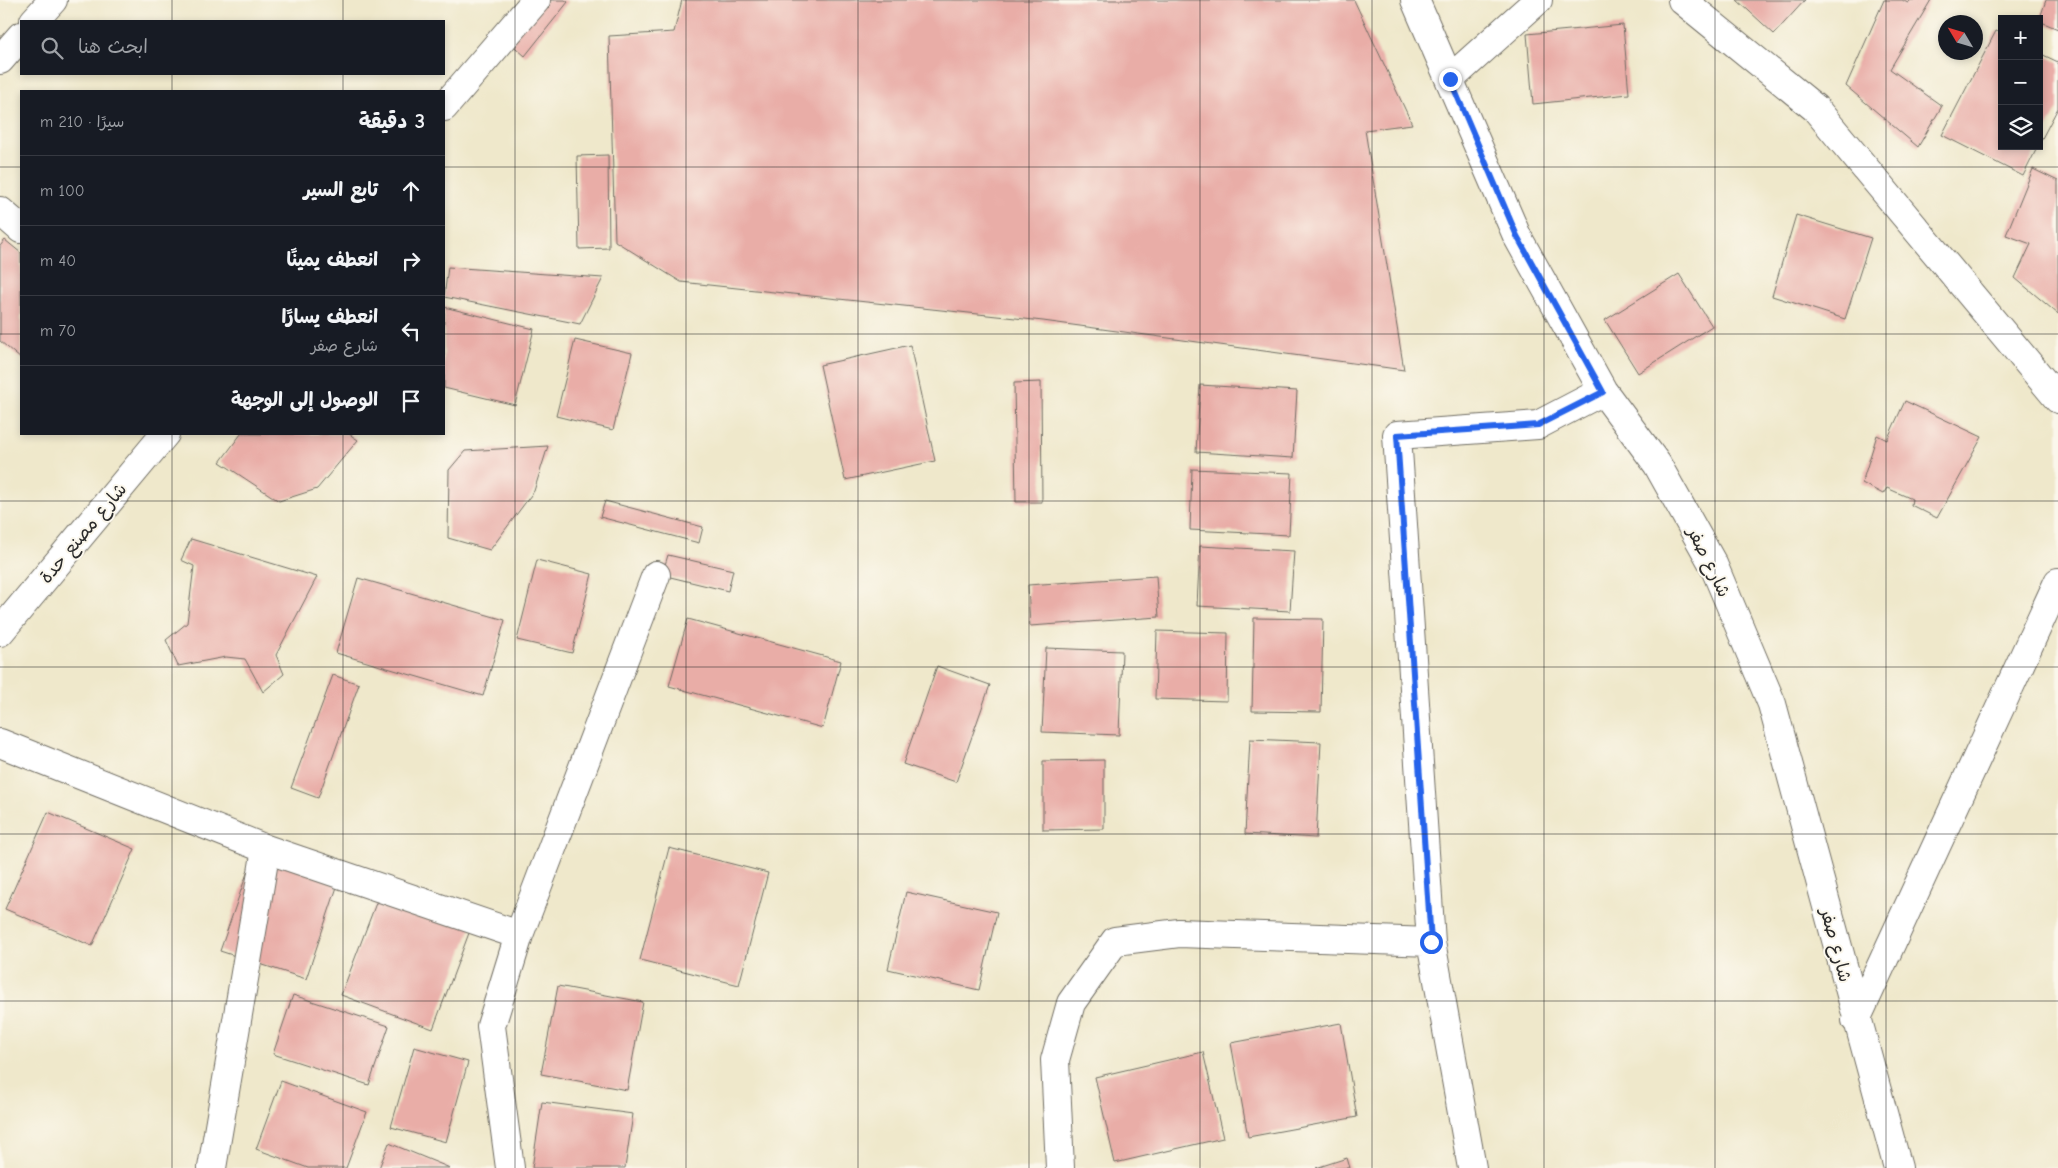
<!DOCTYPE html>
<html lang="ar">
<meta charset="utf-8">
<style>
:root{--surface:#171b24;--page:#20242c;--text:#f1f3f6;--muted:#9ea1a6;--line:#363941}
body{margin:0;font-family:"Comic Neue","Playpen Sans Arabic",sans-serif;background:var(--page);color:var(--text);direction:rtl}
.controls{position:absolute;right:15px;top:15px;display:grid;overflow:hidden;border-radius:0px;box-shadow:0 2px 8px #0003}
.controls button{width:45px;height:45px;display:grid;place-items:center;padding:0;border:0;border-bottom:1px solid var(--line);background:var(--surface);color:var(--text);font:25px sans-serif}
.compass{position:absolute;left:1938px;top:15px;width:45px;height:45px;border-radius:50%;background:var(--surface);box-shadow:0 2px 8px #0003;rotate:308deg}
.stop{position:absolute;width:15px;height:15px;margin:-11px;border:4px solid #2563eb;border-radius:50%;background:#fff}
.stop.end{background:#2563eb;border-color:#fff;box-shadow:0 1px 5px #0008}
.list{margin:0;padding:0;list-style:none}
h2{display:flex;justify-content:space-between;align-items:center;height:65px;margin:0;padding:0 20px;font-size:21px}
h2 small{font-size:16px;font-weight:400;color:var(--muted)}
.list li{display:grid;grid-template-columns:32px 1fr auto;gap:15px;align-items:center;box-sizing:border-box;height:70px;padding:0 20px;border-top:1px solid var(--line)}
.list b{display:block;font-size:19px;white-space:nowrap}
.list p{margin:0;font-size:16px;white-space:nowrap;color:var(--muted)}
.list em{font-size:16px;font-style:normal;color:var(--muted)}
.icon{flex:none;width:28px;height:28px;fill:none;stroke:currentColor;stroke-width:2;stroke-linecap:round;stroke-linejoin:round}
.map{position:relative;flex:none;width:2058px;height:1168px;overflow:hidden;direction:ltr}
.search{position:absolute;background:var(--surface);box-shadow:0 2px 8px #0003;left:20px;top:20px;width:425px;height:55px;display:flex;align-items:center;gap:12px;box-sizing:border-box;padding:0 18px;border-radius:0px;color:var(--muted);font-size:19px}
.panel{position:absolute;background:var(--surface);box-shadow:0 2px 8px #0003;left:20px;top:90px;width:425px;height:345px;border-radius:0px;direction:rtl}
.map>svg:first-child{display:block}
</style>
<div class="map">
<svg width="2058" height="1168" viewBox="0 0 2058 1168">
<rect width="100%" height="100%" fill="#fbf7ec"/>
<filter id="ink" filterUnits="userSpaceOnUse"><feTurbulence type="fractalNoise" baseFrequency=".02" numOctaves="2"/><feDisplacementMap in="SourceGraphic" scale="10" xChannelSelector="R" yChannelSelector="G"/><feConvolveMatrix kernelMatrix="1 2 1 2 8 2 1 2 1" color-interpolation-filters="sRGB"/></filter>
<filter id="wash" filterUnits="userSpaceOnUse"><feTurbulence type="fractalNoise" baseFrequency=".0096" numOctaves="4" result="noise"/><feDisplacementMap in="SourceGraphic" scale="20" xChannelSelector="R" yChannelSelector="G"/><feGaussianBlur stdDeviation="1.12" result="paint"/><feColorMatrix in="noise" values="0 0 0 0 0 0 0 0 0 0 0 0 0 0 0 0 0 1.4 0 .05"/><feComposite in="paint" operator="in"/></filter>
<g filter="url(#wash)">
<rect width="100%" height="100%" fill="#efe8cb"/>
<g id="blocks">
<!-- building -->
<path fill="#e9ada7" d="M 541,0 L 565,0 L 568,2 L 525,56 L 508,41 Z
M 682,0 L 1354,0 L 1412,124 L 1365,130 L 1404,370 L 1043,321 L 681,282 L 615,241 L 609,36 L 674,32 Z
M 1737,0 L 1805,0 L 1774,34 Z
M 1884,0 L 1902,0 L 1908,3 L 1911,0 L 1931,0 L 1890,69 L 1942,106 L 1918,147 L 1846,86 Z
M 2046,0 L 2058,0 L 2058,29 L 2039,21 Z
M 1623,25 L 1629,94 L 1533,104 L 1527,34 Z
M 1996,31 L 2002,33 L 2002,146 L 2038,146 L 2023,176 L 1942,135 Z
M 2039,53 L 2058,62 L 2058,108 L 2039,144 Z
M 608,155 L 609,248 L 579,249 L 577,156 Z
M 2033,169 L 2058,181 L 2058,314 L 2015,278 L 2031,244 L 2006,235 Z
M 1796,215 L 1871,238 L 1845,319 L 1772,296 Z
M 5,240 L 21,253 L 21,359 L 0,341 L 0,246 Z
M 448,267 L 603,278 L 580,324 L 444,297 Z
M 1679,274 L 1712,326 L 1638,373 L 1605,320 Z
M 444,307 L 534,329 L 515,405 L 444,388 Z
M 575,340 L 632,353 L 613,430 L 556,416 Z
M 910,345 L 935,461 L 845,480 L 820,365 Z
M 1041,382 L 1042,502 L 1016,502 L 1014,383 Z
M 1200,385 L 1297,391 L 1293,458 L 1196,452 Z
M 1905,401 L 1982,437 L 1937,518 L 1911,505 L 1912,499 L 1887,488 L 1883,494 L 1862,483 L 1877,435 L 1887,440 Z
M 241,434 L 349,434 L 358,440 L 317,489 L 279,501 L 220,462 Z
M 548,446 L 534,491 L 490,550 L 448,538 L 449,470 L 465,451 Z
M 1192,469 L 1292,473 L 1289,535 L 1190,530 Z
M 605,501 L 703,527 L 699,543 L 600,517 Z
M 191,539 L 317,577 L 276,655 L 284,674 L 263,692 L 245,659 L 226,657 L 178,666 L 166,640 L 187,623 L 194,566 L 181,560 Z
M 1200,546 L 1294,551 L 1290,611 L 1197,606 Z
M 668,555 L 733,570 L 728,591 L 662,575 Z
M 537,560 L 592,574 L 572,653 L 517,640 Z
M 1156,576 L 1159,617 L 1030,626 L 1028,585 Z
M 358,578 L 505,620 L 483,696 L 336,653 Z
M 1254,618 L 1323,619 L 1321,712 L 1252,711 Z
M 688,619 L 841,661 L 823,728 L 669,686 Z
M 1157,631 L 1228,633 L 1227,701 L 1155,699 Z
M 1046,648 L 1122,651 L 1119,735 L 1042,732 Z
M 937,666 L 990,685 L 956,782 L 903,764 Z
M 333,675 L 359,684 L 318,798 L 291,788 Z
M 1250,739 L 1321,742 L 1316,838 L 1245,834 Z
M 1104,760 L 1104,829 L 1043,830 L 1043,761 Z
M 48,812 L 135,849 L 92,946 L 5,909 Z
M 669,848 L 768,873 L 739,985 L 640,960 Z
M 255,850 L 340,878 L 306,979 L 220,951 Z
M 381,890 L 472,925 L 433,1029 L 341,995 Z
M 906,892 L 997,912 L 979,990 L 888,969 Z
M 558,986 L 643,1002 L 627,1090 L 541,1074 Z
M 293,995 L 389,1026 L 369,1085 L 273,1054 Z
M 1341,1023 L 1357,1117 L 1248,1137 L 1231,1043 Z
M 414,1047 L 468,1062 L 446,1142 L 391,1127 Z
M 1203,1052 L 1223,1138 L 1115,1163 L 1095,1077 Z
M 281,1081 L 367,1112 L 346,1168 L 308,1168 L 256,1149 Z
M 542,1102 L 633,1114 L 625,1168 L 532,1168 Z
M 389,1143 L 450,1168 L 379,1168 Z
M 1347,1158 L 1350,1168 L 1316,1168 Z"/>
</g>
</g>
<g filter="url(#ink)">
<use href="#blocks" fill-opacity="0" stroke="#706d63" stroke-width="1"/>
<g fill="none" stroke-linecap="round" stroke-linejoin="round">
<!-- minor casing -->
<g stroke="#706d63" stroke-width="30">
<path id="minor" d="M 1415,0 L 1517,236 L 1603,391 L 1657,464 L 1713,564 L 1772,704 L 1898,1168
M 1682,0 L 1815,108 L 2058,399
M 34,21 L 53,0
M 0,60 L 21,36
M 1450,79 L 1538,0
M 444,107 L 536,0
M 0,211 L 21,229
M 0,632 L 165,434
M 0,743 L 266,849 L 519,935
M 1856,1020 L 2058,582
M 212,1168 L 266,849
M 510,1168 L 491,1026 L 519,935 L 656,575
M 1060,1168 L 1055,1060 L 1071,1003 L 1115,941 L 1179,933 L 1431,942
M 1472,1168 L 1431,942 L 1397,435 L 1538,425 L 1603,391"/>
</g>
<!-- minor -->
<use href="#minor" stroke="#fff" stroke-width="28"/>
</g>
</g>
<g fill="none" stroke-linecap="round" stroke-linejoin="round" filter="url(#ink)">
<!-- route -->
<path stroke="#2563eb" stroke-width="6" d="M 1431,942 L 1397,435 L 1538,425 L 1603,392 L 1517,236 L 1450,79"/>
</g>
<!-- grid -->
<path fill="none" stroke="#2b2b2b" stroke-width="1" stroke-opacity="0.55" d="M 172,0 L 172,21M 343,0 L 343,21M 515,0 L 515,1168M 686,0 L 686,1168M 858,0 L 858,1168M 1029,0 L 1029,1168M 1200,0 L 1200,1168M 1372,0 L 1372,1168M 1544,0 L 1544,1168M 1715,0 L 1715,1168M 1886,0 L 1886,1168M 172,74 L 172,91M 343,74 L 343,91M 0,167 L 21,167M 444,167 L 2058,167M 0,334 L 21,334M 444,334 L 2058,334M 172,434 L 172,1168M 343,434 L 343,1168M 0,501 L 2058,501M 0,667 L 2058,667M 0,834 L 2058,834M 0,1001 L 2058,1001"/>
<g text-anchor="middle" stroke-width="4" stroke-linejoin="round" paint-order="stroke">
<!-- street labels -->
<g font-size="18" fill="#2b2b2b" stroke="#fbf7ec">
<text transform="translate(83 533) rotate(-50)" y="6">شارع مصنع حدة</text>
<text transform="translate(1709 562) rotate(64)" y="6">شارع صفر</text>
<text transform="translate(1836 945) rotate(75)" y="6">شارع صفر</text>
</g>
</g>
</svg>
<div class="controls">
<button>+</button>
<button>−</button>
<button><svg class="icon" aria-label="layers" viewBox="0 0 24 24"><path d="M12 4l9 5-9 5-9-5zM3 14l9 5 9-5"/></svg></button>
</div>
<svg class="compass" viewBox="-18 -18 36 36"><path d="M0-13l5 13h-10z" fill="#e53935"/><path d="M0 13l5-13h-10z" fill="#9ea1a6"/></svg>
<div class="stop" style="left:1431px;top:942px"></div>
<div class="stop end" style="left:1450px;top:79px"></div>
<div class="search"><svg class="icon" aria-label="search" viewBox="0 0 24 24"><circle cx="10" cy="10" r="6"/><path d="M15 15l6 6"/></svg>ابحث هنا</div>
<section class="panel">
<h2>3 دقيقة<small>سيرًا · 210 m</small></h2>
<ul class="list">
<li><svg class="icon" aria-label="ahead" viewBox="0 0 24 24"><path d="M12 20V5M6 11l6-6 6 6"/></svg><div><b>تابع السير</b></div><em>100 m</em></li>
<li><svg class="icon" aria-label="right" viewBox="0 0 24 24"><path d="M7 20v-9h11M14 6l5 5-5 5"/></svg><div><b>انعطف يمينًا</b></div><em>40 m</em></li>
<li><svg class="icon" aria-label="left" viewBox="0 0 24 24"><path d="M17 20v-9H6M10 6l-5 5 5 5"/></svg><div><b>انعطف يسارًا</b><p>شارع صفر</p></div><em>70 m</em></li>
<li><svg class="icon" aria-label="arrive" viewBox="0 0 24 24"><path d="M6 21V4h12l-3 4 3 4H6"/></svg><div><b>الوصول إلى الوجهة</b></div></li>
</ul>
</section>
</div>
